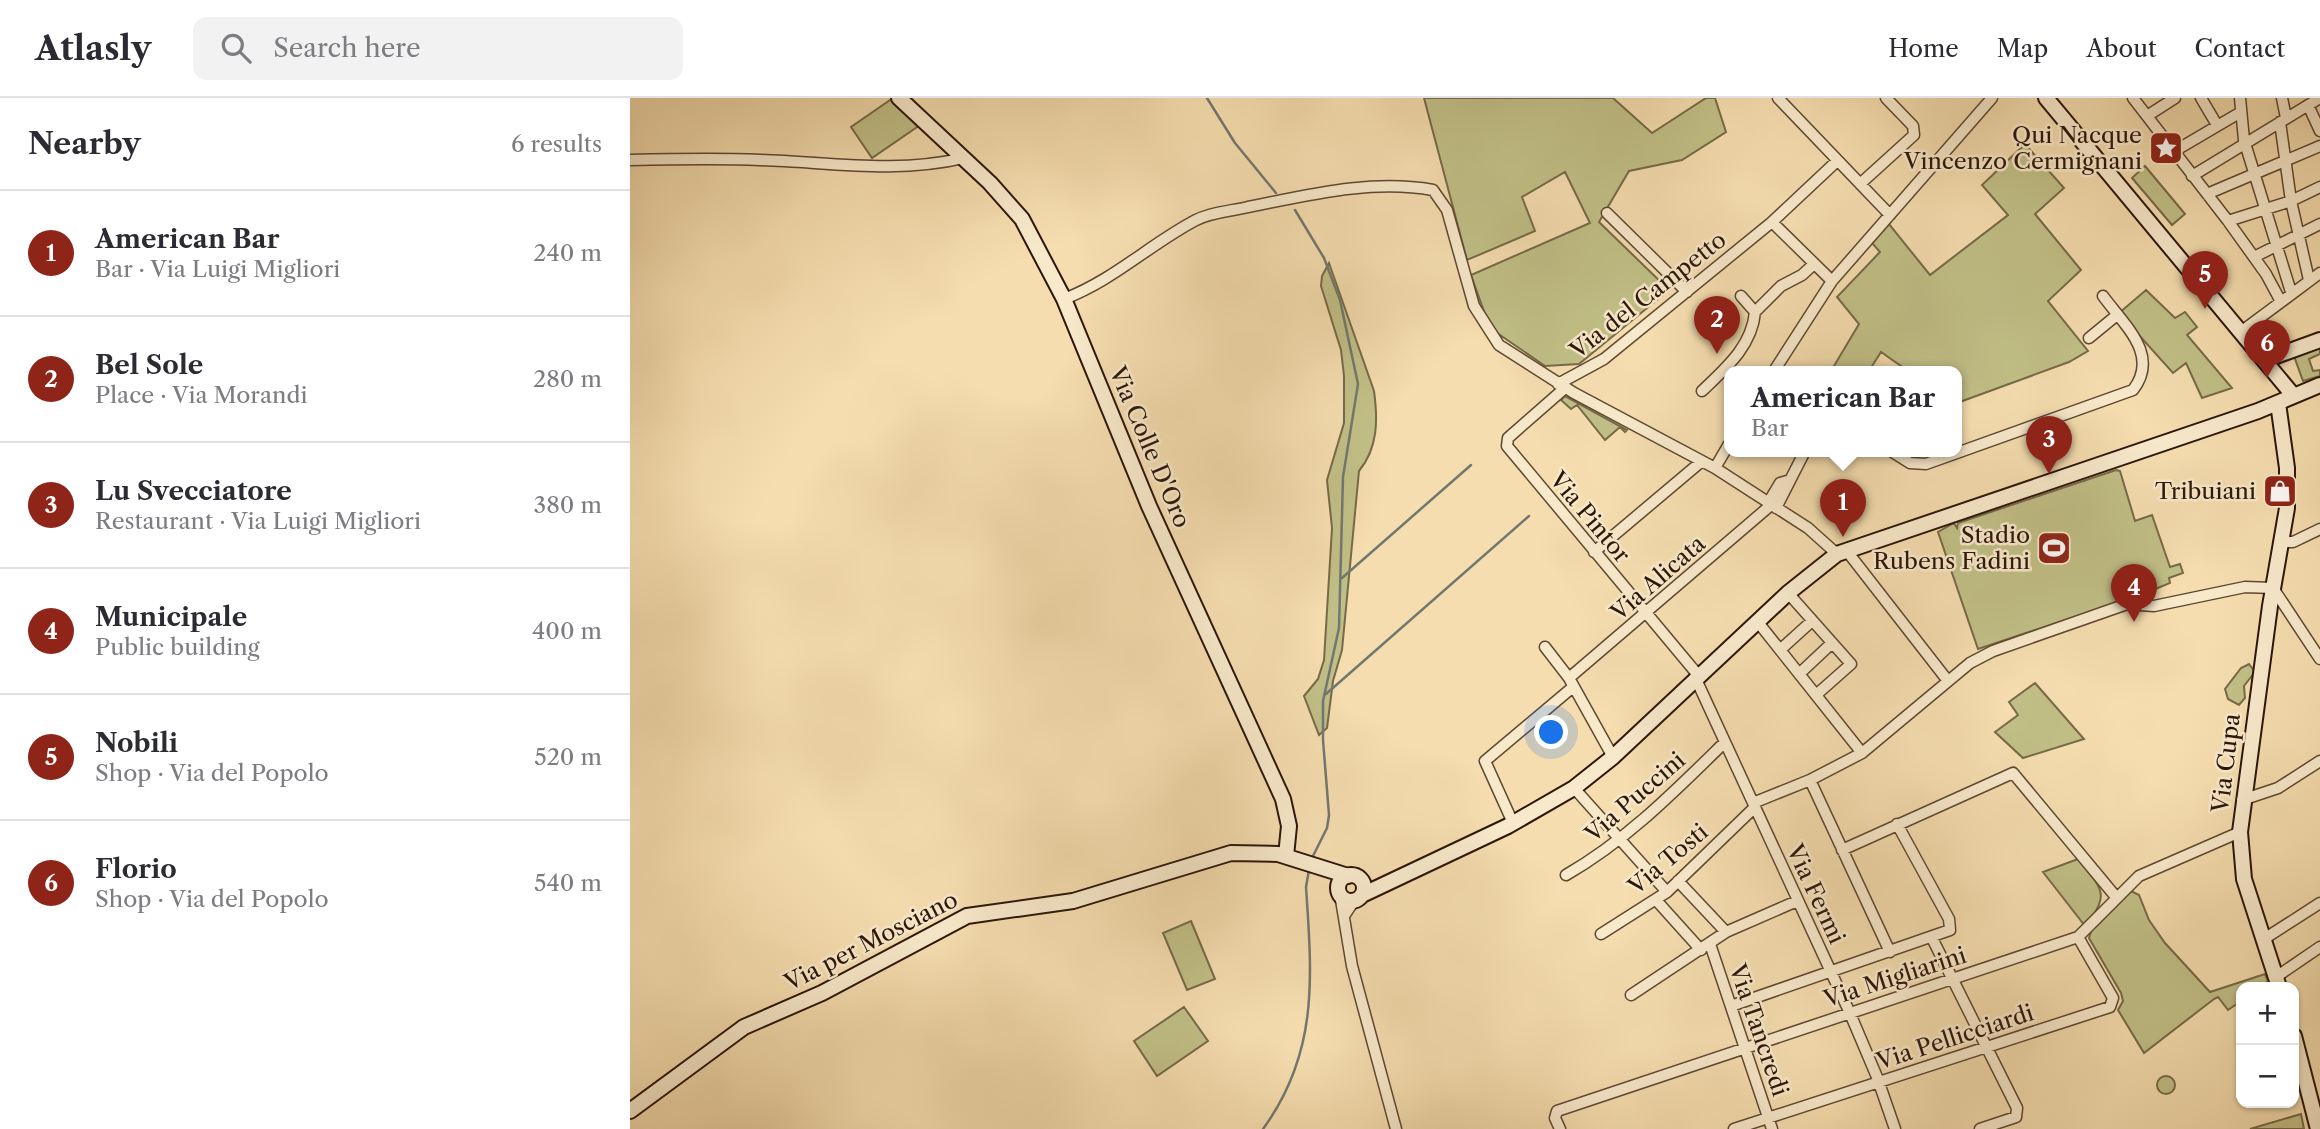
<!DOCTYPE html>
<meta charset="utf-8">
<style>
:root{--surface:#fff;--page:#f2f2f3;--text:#2b2b33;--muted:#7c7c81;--line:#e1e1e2;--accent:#8f2418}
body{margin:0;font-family:"Libre Caslon Text",serif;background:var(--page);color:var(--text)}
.controls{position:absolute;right:21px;bottom:21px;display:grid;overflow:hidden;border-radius:14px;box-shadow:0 2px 5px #0004}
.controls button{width:63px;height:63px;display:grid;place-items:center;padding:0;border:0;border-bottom:2px solid var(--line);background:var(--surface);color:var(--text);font:35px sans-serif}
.you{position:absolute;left:922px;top:635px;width:24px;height:24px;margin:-18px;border:5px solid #fff;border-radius:50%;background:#1a73e8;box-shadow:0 0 0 10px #1a73e833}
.badge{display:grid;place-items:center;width:46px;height:46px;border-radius:50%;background:var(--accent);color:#fff;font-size:23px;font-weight:700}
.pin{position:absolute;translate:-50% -58px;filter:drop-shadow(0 2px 4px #0008)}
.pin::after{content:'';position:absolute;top:37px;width:24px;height:21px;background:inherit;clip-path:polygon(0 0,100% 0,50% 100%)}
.popup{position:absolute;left:1094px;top:268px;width:238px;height:91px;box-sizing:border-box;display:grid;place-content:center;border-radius:14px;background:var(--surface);filter:drop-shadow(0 2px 5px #0005);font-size:23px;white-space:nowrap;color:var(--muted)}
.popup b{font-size:26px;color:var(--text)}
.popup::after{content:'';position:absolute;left:50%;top:100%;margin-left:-14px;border:14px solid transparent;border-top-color:var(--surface)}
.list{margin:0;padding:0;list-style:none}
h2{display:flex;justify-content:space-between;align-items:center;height:91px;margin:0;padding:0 28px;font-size:30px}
h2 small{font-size:23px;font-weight:400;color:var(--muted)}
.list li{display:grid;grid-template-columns:46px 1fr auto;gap:21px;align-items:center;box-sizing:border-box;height:126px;padding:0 28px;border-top:2px solid var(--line)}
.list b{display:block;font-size:26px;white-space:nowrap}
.list p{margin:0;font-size:23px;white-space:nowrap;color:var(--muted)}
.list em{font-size:23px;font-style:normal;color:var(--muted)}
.icon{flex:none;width:38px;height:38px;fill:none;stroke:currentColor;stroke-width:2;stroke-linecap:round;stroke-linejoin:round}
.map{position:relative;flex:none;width:1690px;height:1031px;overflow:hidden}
header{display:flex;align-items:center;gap:42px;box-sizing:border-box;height:98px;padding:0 35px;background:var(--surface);border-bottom:2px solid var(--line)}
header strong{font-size:33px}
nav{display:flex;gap:38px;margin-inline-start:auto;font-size:24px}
.search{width:490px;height:63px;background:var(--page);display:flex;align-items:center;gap:18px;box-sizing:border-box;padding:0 24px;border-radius:14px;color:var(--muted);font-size:26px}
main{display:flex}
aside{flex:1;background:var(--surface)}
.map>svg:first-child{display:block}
</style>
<header>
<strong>Atlasly</strong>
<div class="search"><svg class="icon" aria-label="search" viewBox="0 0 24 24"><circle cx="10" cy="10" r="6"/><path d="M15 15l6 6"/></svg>Search here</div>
<nav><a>Home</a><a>Map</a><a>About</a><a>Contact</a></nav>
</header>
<main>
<aside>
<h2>Nearby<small>6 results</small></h2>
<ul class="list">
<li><span class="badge">1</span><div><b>American Bar</b><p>Bar · Via Luigi Migliori</p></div><em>240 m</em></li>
<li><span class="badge">2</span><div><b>Bel Sole</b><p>Place · Via Morandi</p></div><em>280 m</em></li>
<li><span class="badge">3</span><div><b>Lu Svecciatore</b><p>Restaurant · Via Luigi Migliori</p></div><em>380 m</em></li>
<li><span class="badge">4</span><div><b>Municipale</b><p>Public building</p></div><em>400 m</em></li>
<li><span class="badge">5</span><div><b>Nobili</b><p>Shop · Via del Popolo</p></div><em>520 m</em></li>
<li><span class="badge">6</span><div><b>Florio</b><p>Shop · Via del Popolo</p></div><em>540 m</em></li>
</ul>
</aside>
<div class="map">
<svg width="1690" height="1031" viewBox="0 0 1690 1031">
<rect width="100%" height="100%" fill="#f5ddaf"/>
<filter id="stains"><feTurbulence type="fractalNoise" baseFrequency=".00286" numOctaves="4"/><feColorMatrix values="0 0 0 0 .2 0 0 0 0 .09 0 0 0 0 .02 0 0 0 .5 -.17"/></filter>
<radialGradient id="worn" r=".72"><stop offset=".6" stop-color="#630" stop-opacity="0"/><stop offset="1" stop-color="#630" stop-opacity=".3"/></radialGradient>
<!-- green -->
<path fill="#c1bf87" stroke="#766a48" stroke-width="2" d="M 263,0 L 293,25 L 242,60 L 221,29 Z
M 794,0 L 983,0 L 1022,35 L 1076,0 L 1085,0 L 1096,34 L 1052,62 L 999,73 L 969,124 L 1039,192 L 949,266 L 915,268 L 860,230 L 841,177 L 960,125 L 935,74 L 892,99 L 905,133 L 837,162 Z
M 1395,46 L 1434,90 L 1405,116 L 1451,172 L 1418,203 L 1458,253 L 1439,264 L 1327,305 L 1327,273 L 1278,273 L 1251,254 L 1239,273 L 1201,273 L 1229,226 L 1207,199 L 1250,154 L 1242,145 L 1259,126 L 1300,177 L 1378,117 L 1352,87 Z
M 1515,68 L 1555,116 L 1542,127 L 1502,80 Z
M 699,165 L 744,293 C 748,322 748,350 729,373 L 712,552 L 703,583 L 697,630 L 689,637 L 674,598 L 688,581 L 694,562 L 702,430 L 697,382 L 714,325 L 714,278 L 711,252 L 691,188 L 692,178 Z
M 1516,192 L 1545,220 L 1555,214 L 1567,229 L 1557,237 L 1602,290 L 1572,300 L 1556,265 L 1543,275 L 1489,215 Z
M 1690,249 L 1690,256 L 1679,261 L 1683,273 L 1690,272 L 1690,278 L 1673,283 L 1664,258 Z
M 935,298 L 997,332 L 995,334 L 990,329 L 975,342 L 947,307 L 941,311 L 931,302 Z
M 1486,372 L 1490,373 L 1505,423 L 1522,417 L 1540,469 L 1550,466 L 1553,475 L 1539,480 L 1540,485 L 1516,495 L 1348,551 L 1308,434 L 1324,425 L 1327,430 L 1328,425 Z
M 1619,566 L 1625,574 L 1614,588 L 1615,600 L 1609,607 L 1598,601 L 1595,591 L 1611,570 Z
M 1405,585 L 1454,641 L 1393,660 L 1365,634 L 1388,617 L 1379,604 Z
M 1448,761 C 1471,790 1482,796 1455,828 L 1413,774 Z
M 1499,792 L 1509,797 L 1519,822 L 1535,845 L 1580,894 L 1635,876 L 1638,883 L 1629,889 L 1611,889 L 1611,903 L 1598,912 L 1588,899 L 1584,901 L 1514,955 L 1488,912 L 1493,903 L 1491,895 L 1459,840 L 1462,830 Z
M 561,823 L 585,881 L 557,892 L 533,835 Z
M 554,909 L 578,943 L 527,978 L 504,943 Z
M1527 987a9 9 0 1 1 18 0a9 9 0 1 1-18 0Z
M 1671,1016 L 1674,1031 L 1620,1031 Z"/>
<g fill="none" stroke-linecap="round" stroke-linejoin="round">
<!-- stream -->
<path stroke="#717870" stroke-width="2.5" d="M 577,0 L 605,45 L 646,95
M 665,112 L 694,160 L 710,202 L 728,286 L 713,379 L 709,530 L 693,603 L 693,642 L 699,717 L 697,730 L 683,758
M 712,480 L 841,367
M 696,596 L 899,418
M 633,1031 C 689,954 682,879 676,789 L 679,772"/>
<!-- street casing -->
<g stroke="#5e4832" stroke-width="13">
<path id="street" d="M 1148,0 L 1260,117
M 1503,0 L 1598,123 L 1636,176 L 1650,202
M 1571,0 L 1587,27
M 1610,0 L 1614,42 L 1661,194
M 1652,0 L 1656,20
M 1678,7 L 1690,33
M 1517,18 L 1545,0
M 1650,24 L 1661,103 L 1679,182
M 1543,54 L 1611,14
M 0,62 C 43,61 87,60 130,62 C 199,64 265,76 334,60
M 1562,78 L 1690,0
M 1230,86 L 1284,37 L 1283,28 L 1256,0
M 1577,96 L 1690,48
M 977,115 L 1057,194
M 1598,123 L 1661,103 L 1690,89
M 1142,124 L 1207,63
M 1624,159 L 1690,126
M 434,201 C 484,182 520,146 566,122 C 581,114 602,113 618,109 C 679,97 741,81 803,92 L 817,112 L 844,208 L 869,247 L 944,295 L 1085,370 L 1178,430 L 1207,456
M 1125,214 L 1151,188 L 1172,177 L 1184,166
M 1612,233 L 1690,175
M 1459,240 L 1487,217
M 1144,273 L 1202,183
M 928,286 L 974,261 L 1142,124 L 1202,183 L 1362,0
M 935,290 L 878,340 L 877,348 L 1068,577
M 1072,293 C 1096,270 1122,248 1125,214 L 1111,198
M 1261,353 L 1280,365 L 1296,366 L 1503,292 C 1530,257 1495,228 1473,198
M 1085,370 L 1099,346
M 1138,405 L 1150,385 L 1157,383
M 1146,410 L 1175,353
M 1653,444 L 1663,444 L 1690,431
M 1216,452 L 1318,583
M 964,454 L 1072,363
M 1158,495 L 1221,566 L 1186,597
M 1127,523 L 1232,655
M 915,549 L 939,580 L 983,659
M 1150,552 L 1182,523
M 1169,576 L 1202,545
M 1065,579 L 1219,913 L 1247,979 L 1265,1031
M 939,580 L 1141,407
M 1180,682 L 1260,854
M 944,690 L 1037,794
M 1612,702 L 1648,690 L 1690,663
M 1123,705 L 1180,682 L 1232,655 L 1340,565 L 1363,553 L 1497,506 L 1524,508 L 1615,489 L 1643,490 L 1690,561
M 883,725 L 855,663 L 943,589
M 1212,752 L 1383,675 L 1486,799
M 936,777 C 997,742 1045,693 1095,644
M 1048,783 L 1096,834
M 710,796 L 722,868 L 766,1031
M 1026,802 L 1071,852
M 714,818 L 724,803
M 971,836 L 1037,794 L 1125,709
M 1302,840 L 1387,1010 L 1386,1019 L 1350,1031
M 1634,841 L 1690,805
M 1080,846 L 1142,1031
M 1646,879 L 1690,849
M 1001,897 L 1096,834 L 1167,803
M 1101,908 L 1320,832 L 1319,821 L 1267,726
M 930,1031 L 925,1020 L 927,1013 L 1448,839 L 1509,778 L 1610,734
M 1104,1031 L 1480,909 L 1483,900 L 1448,839"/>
</g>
<!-- secondary casing -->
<g stroke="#2c1609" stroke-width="18">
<path id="secondary" d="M 269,0 L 360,85 L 392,121 L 434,201 L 519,408 L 653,701 L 659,728 L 656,758
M 1416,0 L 1663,297
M 1635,262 L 1690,242
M 1648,305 L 1657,370 L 1657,410 L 1640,508 L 1610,734 L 1614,781 L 1649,889
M708 790a13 13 0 1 1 26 0a13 13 0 1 1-26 0Z
M 732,797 L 878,728 L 944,690 L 983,659 L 1158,495 L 1207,456 L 1628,313 L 1690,287
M 1664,938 L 1688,1031
M 0,1013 L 114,929 L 192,895 L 337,818 L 443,803 L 601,755 L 648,756 L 718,778"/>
</g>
<!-- street -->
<use href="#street" stroke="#f8e9cb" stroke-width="10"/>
<!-- secondary -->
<use href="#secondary" stroke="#f8e9cb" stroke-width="14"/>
</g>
<!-- icons -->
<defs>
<g id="sight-square" transform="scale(1.75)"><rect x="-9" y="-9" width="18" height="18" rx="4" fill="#8f2418" stroke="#f8e9cb"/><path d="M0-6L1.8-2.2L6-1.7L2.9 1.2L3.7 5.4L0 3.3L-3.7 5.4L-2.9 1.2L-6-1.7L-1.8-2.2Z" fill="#fff"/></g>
<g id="shop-square" transform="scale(1.75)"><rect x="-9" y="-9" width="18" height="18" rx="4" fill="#8f2418" stroke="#f8e9cb"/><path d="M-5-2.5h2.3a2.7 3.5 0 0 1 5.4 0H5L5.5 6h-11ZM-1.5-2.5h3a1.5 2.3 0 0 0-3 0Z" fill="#fff"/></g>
<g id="stadium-square" transform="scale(1.75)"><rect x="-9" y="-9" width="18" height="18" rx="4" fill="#8f2418" stroke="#f8e9cb"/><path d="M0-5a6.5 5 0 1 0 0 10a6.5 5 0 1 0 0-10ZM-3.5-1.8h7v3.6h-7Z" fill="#fff"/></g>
</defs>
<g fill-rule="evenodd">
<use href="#sight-square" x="1536" y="50"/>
<use href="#shop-square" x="1650" y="393"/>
<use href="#stadium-square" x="1424" y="450"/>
</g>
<g text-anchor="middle" stroke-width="5" stroke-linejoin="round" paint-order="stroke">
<!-- poi labels -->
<g font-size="23" fill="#2c1609" stroke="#f8e9cb" text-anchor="end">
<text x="1512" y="45">Qui Nacque<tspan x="1512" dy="26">Vincenzo Cermignani</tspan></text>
<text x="1626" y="401">Tribuiani</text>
<text x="1400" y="445">Stadio<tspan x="1400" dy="26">Rubens Fadini</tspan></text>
</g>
<!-- street labels -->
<g font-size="23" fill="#2c1609" stroke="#f8e9cb">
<text transform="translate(1018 197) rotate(-38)" y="8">Via del Campetto</text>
<text transform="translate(520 349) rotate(67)" y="8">Via Colle D'Oro</text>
<text transform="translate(960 419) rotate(50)" y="8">Via Pintor</text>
<text transform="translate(1028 480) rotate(-41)" y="8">Via Alicata</text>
<text transform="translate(1596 665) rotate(-83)" y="8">Via Cupa</text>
<text transform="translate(1005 699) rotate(-41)" y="8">Via Puccini</text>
<text transform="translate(1038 761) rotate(-40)" y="8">Via Tosti</text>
<text transform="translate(1186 796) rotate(65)" y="8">Via Fermi</text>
<text transform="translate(241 843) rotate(-27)" y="8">Via per Mosciano</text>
<text transform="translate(1265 879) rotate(-18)" y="8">Via Migliarini</text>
<text transform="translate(1129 932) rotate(71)" y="8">Via Tancredi</text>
<text transform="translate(1325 939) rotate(-18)" y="8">Via Pellicciardi</text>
</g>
</g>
<rect width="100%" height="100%" filter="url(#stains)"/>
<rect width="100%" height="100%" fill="url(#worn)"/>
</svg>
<div class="controls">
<button>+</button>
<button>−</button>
</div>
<div class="you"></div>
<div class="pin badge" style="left:1213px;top:439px">1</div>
<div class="popup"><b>American Bar</b>Bar</div>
<div class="pin badge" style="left:1087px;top:256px">2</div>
<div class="pin badge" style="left:1419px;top:376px">3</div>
<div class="pin badge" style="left:1504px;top:524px">4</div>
<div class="pin badge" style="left:1575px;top:211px">5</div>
<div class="pin badge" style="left:1637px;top:280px">6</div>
</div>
</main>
